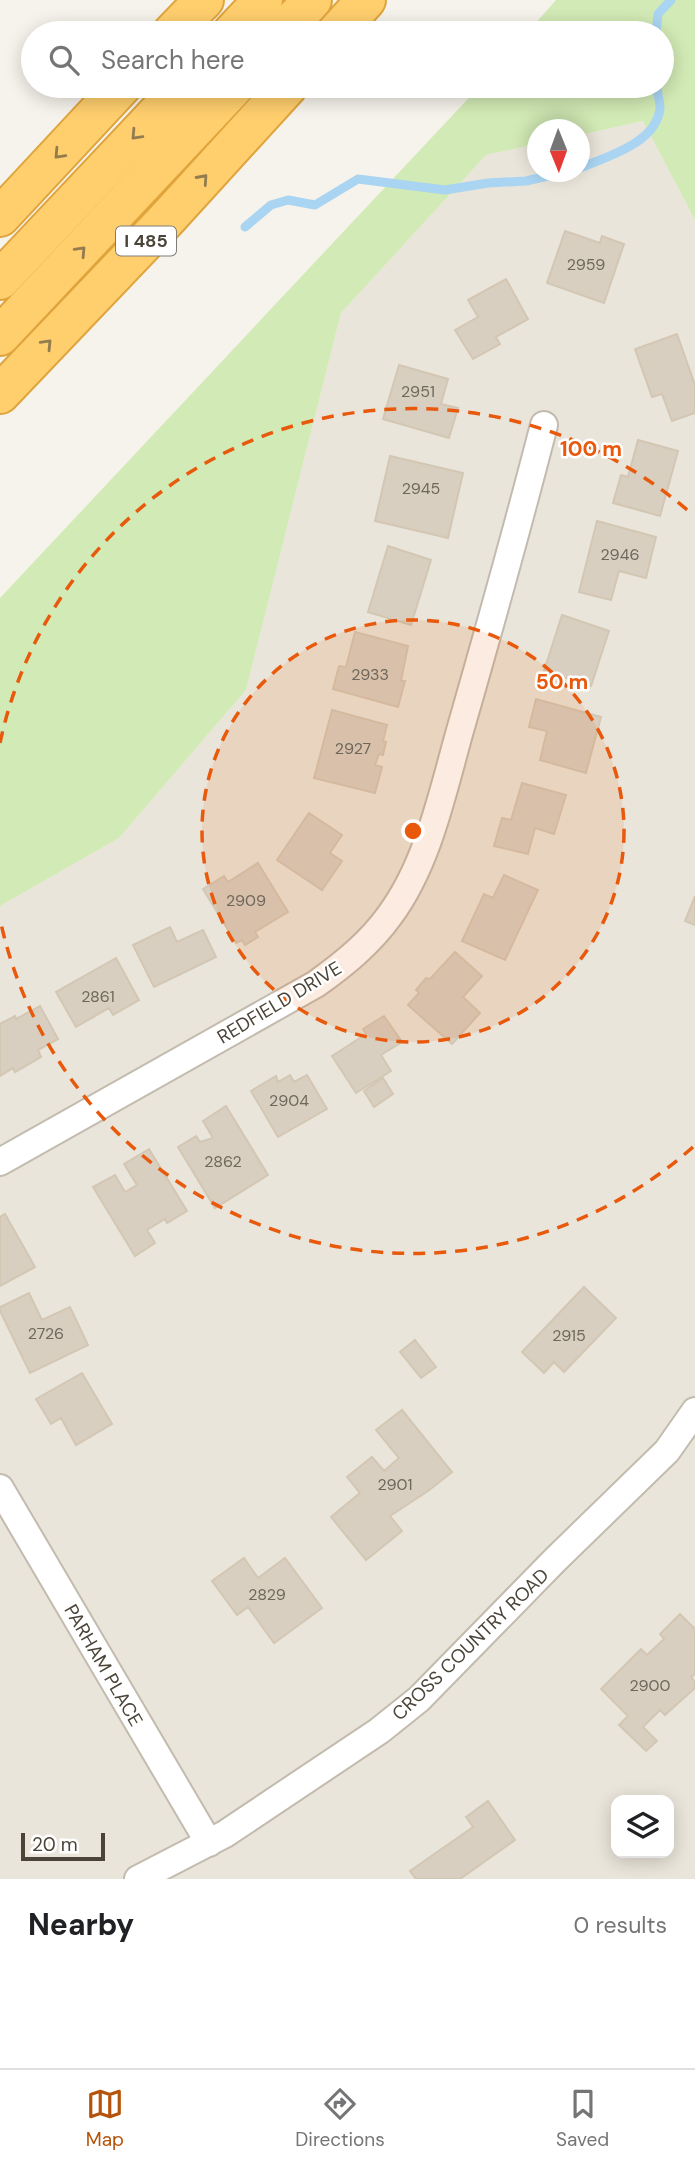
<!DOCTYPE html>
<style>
:root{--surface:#fff;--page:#f2f2f2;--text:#202124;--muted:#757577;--line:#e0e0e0;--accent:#b45309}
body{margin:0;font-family:"DM Sans",sans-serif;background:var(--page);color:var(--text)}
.controls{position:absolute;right:21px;bottom:21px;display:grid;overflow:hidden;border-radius:14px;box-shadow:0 4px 18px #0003}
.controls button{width:63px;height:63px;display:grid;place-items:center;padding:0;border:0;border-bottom:2px solid var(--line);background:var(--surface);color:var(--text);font:35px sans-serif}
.compass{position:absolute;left:527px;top:119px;width:63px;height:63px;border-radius:50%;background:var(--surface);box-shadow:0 4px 18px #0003;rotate:179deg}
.scale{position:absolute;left:21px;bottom:18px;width:84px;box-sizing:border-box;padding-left:7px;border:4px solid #4b4439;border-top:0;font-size:19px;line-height:24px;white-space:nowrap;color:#4b4439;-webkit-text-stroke:5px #fff;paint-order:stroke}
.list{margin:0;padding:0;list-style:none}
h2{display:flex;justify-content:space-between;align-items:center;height:91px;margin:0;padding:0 28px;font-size:30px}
h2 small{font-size:23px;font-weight:400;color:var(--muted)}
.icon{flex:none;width:38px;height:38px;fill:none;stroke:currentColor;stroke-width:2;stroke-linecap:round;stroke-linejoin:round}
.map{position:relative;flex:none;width:695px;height:1879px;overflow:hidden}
.search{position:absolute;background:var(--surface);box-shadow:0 4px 18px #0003;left:21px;right:21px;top:21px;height:77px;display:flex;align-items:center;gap:18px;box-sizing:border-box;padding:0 24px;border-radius:38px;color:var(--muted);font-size:26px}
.sheet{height:189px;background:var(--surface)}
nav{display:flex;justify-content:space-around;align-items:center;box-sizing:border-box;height:98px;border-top:2px solid var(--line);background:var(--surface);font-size:19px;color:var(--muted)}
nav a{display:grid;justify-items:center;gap:4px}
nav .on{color:var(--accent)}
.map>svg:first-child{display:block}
</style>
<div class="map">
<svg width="695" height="1879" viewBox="0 0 695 1879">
<rect width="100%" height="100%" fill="#f6f3ec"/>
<!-- residential -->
<path fill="#eae5da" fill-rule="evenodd" d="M 643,121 L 695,220 L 695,1879 L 0,1879 L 0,906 L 119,838 L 246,690 L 341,313 L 486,155 L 537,144 L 538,172 L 580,172 L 580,135 ZM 616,1800 L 669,1800 L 669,1853 L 616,1853 Z"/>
<!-- green -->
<path fill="#d2eab5" d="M 556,0 L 695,0 L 695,220 L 643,121 L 580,135 L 580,130 L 538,130 L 537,144 L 486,155 L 341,313 L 246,690 L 119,838 L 0,906 L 0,598 L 480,86 L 662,86 L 662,33 L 527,33 Z"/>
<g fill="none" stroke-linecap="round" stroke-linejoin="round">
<!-- stream -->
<path stroke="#a9d4f2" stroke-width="9" d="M 656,33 L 658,14 L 671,0
M 580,168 C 606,157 657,143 660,108 C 660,101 657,93 657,86
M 245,227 L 271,205 L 288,200 L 315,205 L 358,179 L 445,190 L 488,183 L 526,181 L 565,172"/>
</g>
<!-- building -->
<path fill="#d8cfc1" stroke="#d3c7b4" stroke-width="2" d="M 565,231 L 600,243 L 602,236 L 624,244 L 604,303 L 547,283 Z
M 506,279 L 528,319 L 496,337 L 500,344 L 473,359 L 455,330 L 478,317 L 468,300 Z
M 677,334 L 695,385 L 695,413 L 672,421 L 662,394 L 652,397 L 635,349 Z
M 399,365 L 448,379 L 441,404 L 458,408 L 449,438 L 383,419 Z
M 638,440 L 678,451 L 660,516 L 613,503 L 621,475 L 628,477 Z
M 390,456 L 463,473 L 448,538 L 375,521 Z
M 597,521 L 656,537 L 646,578 L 619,571 L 611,600 L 579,592 Z
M 388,546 L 431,560 L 411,625 L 368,612 Z
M 562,615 L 609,631 L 591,686 L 544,671 Z
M 355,632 L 408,646 L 401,681 L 405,681 L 398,707 L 333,689 L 339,666 L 346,667 Z
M 536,699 L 601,717 L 586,773 L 540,760 L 547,731 L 529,727 Z
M 332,710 L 387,725 L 383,741 L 386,742 L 383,755 L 379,754 L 375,765 L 382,767 L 375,793 L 314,778 Z
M 522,783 L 566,795 L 554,834 L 535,828 L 528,854 L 494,846 L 502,818 L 511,820 Z
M 309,813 L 342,835 L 330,853 L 342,861 L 322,890 L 277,860 Z
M 258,863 L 288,912 L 255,932 L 258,937 L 245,945 L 242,940 L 236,943 L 203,889 L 224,876 L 228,882 Z
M 504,875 L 538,890 L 505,960 L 462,941 L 484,894 L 493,898 Z
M 695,896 L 695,925 L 685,921 Z
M 170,927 L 177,942 L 203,930 L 216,957 L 154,987 L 133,945 Z
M 455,952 L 482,976 L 463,997 L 480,1013 L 452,1044 L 408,1005 L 419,993 L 416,990 L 426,978 L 430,979 Z
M 116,958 L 139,1000 L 113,1015 L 109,1008 L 76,1027 L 56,992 Z
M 40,1006 L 58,1039 L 38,1050 L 41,1057 L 15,1072 L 13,1068 L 0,1076 L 0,1024 L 15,1016 L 16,1019 Z
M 384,1016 L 402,1042 L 381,1055 L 391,1071 L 356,1093 L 332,1056 L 366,1034 L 363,1029 Z
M 290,1075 L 294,1082 L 307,1075 L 327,1109 L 278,1137 L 251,1091 L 276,1076 L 278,1082 Z
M 383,1078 L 393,1094 L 374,1107 L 364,1091 Z
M 226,1106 L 268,1175 L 215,1208 L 178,1147 L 196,1136 L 200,1142 L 213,1138 L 203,1121 Z
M 149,1149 L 187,1211 L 167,1223 L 165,1219 L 147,1230 L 155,1243 L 135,1256 L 93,1187 L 115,1175 L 125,1192 L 137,1185 L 124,1164 Z
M 5,1214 L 35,1267 L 0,1286 L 0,1217 Z
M 584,1287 L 616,1318 L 564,1372 L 554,1362 L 544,1373 L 522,1352 Z
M 29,1293 L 42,1320 L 70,1307 L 88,1345 L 30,1373 L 0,1311 L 0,1307 Z
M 415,1340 L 436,1367 L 421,1378 L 400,1352 Z
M 82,1373 L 112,1424 L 76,1445 L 61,1418 L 51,1424 L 36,1399 Z
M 402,1410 L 452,1472 L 428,1491 L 390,1516 L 402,1531 L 366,1560 L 331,1517 L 360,1493 L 347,1477 L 372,1457 L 384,1471 L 399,1458 L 376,1430 Z
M 244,1558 L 258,1578 L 285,1558 L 322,1608 L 274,1643 L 248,1607 L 237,1615 L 212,1581 Z
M 680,1614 L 695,1629 L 695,1674 L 691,1677 L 695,1682 L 695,1688 L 665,1715 L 660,1710 L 643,1727 L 657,1741 L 646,1751 L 619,1725 L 628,1716 L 601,1689 L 641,1649 L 647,1655 L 664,1639 L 660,1634 Z
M 488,1801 L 515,1840 L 460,1879 L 416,1879 L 410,1871 L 473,1827 L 466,1817 Z"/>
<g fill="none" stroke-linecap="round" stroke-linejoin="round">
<!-- minor casing -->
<g stroke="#c2bbae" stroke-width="30">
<path id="minor" d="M 0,1162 L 316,984 C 344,964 370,943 390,915 C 429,862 443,790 461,727 C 490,626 518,526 544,425
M 0,1488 L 209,1843
M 138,1879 L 225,1834 L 379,1731 L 419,1699 L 555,1560 L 667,1451 L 695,1411"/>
</g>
<!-- motorway casing -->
<g stroke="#e0a43c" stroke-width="42">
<path id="motorway" d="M 172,33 L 204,0
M 232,33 L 263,0
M 282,33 L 312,0
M 336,33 L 366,0
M 0,217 L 122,86
M 0,280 L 183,86
M 0,336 L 235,86
M 0,394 L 164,222 L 288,86"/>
</g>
<!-- minor -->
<use href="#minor" stroke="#fff" stroke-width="26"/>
<!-- motorway -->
<use href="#motorway" stroke="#ffcf6e" stroke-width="38"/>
</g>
<!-- one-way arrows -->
<defs><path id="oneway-chevron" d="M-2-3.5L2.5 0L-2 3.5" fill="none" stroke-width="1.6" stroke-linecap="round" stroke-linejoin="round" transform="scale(1.75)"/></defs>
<g stroke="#937c4e">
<use href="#oneway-chevron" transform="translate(136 135) rotate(133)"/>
<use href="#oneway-chevron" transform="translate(59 154) rotate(133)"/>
<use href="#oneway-chevron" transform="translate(203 179) rotate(-48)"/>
<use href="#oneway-chevron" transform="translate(81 251) rotate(-47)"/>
<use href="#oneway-chevron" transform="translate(47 344) rotate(-46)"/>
</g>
<!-- distance rings -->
<circle cx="413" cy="831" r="211" fill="#e8590c" fill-opacity=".12"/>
<g fill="none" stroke="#e8590c" stroke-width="3.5" stroke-dasharray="12 9">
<circle cx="413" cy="831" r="211"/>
<path d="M693 1147A422 422 0 0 1 0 919M0 743A422 422 0 0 1 693 515"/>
</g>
<g text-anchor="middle" stroke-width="5" stroke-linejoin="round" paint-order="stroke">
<!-- number labels -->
<g font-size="16" fill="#6e675b">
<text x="586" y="270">2959</text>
<text x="418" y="397">2951</text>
<text x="421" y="494">2945</text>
<text x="620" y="560">2946</text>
<text x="370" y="680">2933</text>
<text x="353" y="754">2927</text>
<text x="246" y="906">2909</text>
<text x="98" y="1002">2861</text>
<text x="289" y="1106">2904</text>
<text x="223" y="1167">2862</text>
<text x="46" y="1339">2726</text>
<text x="569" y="1341">2915</text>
<text x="395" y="1490">2901</text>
<text x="267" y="1600">2829</text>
<text x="650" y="1691">2900</text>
</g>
<!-- shield labels -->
<rect fill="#fff" stroke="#817c74" stroke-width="2" x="116" y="226.5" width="60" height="29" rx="5"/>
<g font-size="18" font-weight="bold" fill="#4b4439">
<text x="146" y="247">I 485</text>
</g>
<!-- street labels -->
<g font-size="19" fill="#4b4439" stroke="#fff">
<text transform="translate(279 1002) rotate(-31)" y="7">REDFIELD DRIVE</text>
<text transform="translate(470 1644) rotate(-44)" y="7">CROSS COUNTRY ROAD</text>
<text transform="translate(104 1665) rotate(60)" y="7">PARHAM PLACE</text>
</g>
</g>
<circle cx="413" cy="831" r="10" fill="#e8590c" stroke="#fff" stroke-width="3.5"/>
<g font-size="21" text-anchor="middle" font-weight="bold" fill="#e8590c" stroke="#fff" stroke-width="5" stroke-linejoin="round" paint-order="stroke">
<text x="591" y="456">100 m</text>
<text x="562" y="689">50 m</text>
</g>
</svg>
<div class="controls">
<button><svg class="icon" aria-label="layers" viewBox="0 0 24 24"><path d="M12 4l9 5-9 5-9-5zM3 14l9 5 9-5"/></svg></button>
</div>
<svg class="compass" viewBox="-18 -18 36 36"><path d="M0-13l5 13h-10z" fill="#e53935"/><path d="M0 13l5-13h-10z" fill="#757577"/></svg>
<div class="scale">20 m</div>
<div class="search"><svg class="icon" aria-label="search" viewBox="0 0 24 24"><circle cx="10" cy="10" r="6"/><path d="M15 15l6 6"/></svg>Search here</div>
</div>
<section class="sheet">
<h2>Nearby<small>0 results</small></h2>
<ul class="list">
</ul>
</section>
<nav>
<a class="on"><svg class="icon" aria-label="map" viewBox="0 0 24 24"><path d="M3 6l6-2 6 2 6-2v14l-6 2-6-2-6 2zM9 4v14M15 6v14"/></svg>Map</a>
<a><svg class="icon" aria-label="directions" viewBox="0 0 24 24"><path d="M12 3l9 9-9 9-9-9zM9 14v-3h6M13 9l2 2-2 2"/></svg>Directions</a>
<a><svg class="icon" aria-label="saved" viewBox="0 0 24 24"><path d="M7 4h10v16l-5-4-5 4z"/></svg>Saved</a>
</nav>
